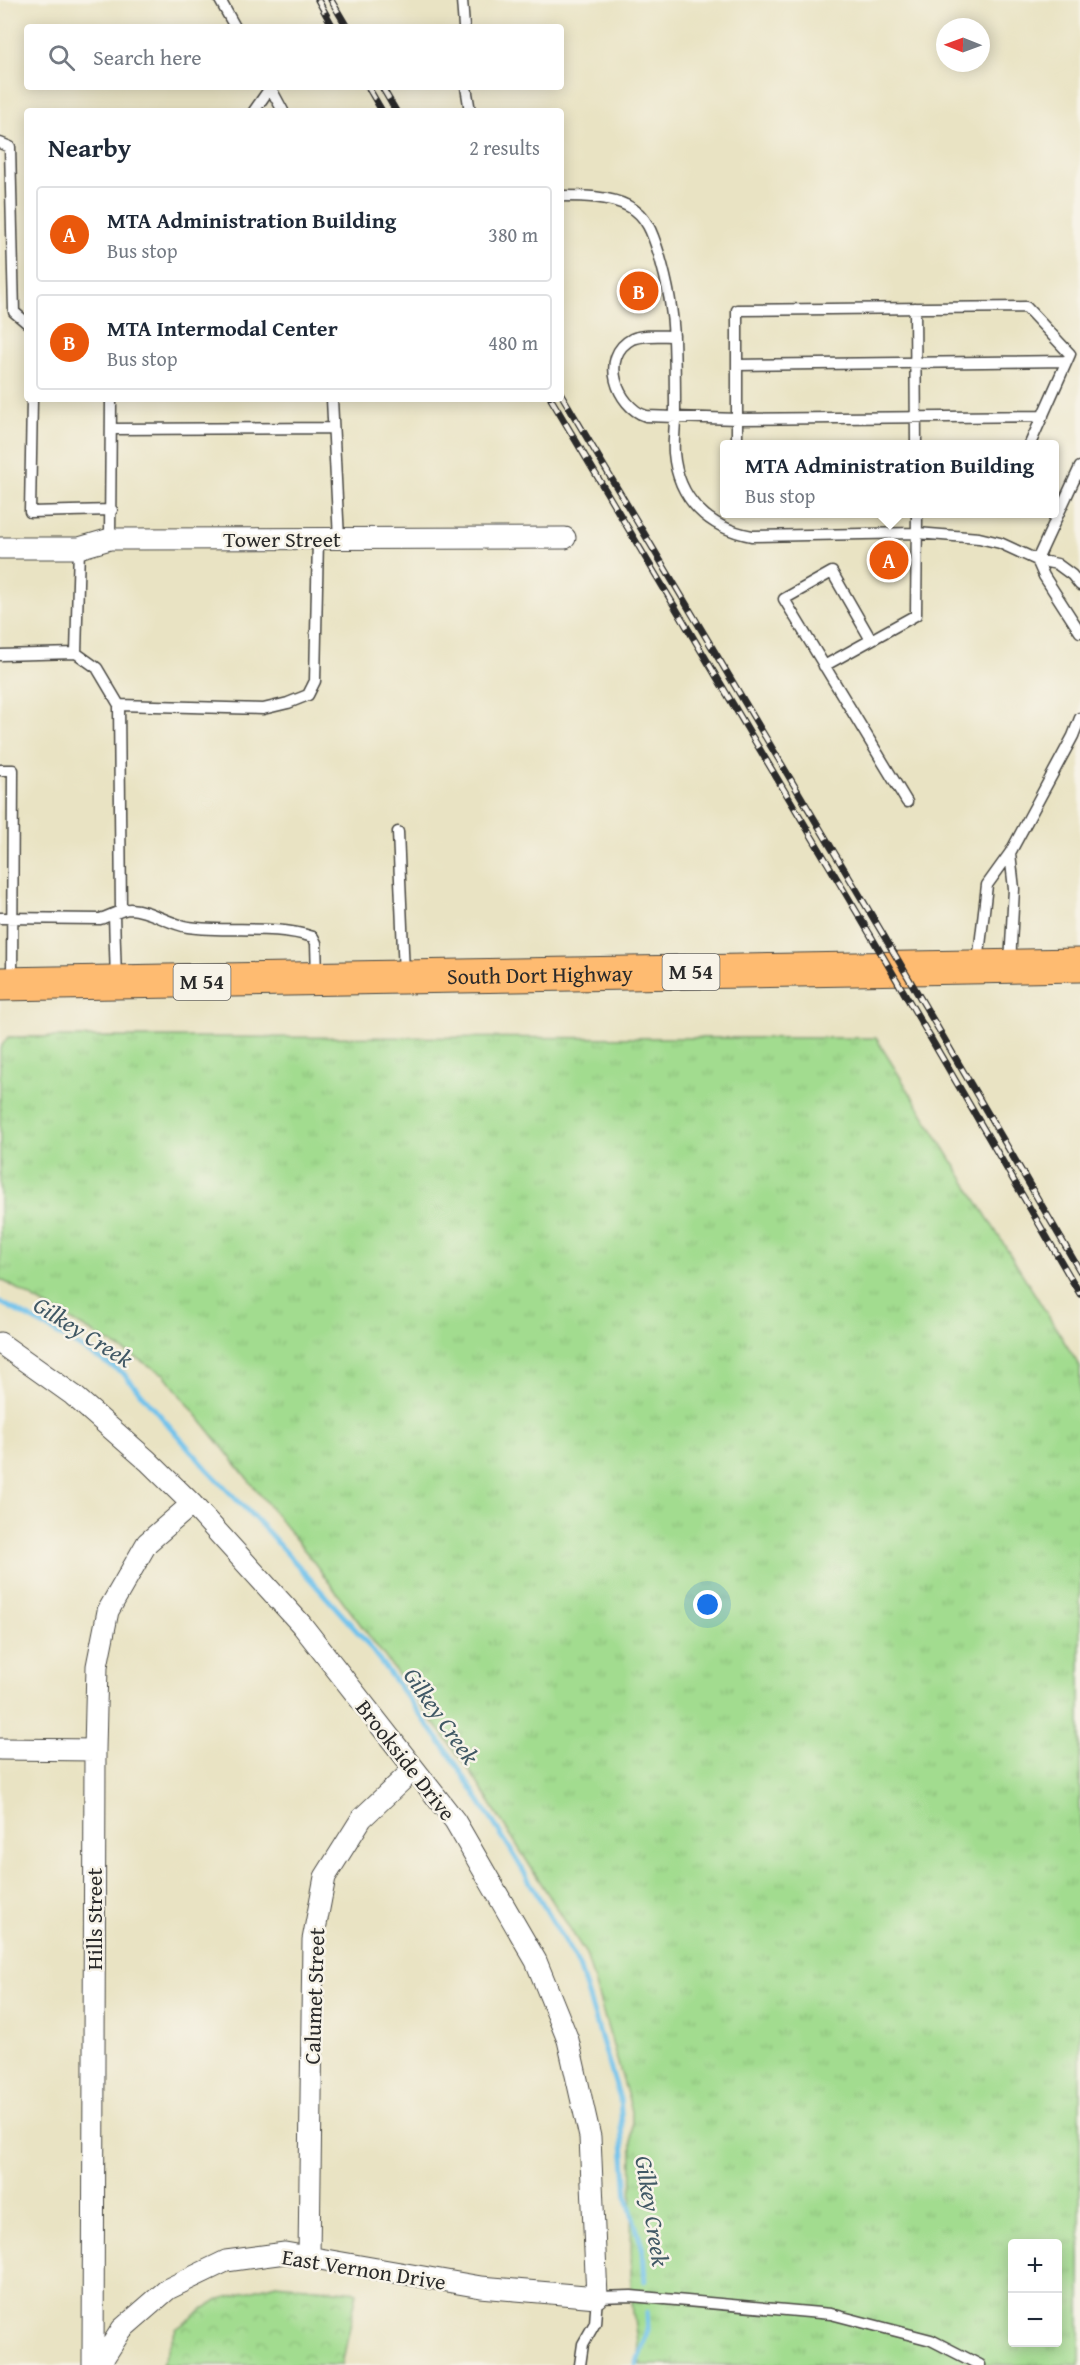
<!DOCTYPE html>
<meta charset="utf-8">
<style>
:root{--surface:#fff;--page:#f2f2f3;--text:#1f2937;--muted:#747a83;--line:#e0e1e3;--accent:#ea580c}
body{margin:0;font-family:"Gentium Book Plus",serif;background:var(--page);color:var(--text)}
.controls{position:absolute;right:18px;bottom:18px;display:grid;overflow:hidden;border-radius:6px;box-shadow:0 3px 15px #0003}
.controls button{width:54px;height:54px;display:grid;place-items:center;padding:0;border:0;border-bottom:2px solid var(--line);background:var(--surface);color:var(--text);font:30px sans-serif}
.compass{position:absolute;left:936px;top:18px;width:54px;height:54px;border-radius:50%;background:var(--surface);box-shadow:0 3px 15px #0003;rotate:271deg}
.you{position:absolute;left:708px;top:1605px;width:21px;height:21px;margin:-15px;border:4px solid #fff;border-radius:50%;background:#1a73e8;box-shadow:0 0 0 9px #1a73e833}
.badge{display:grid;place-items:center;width:39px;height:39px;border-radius:50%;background:var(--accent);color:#fff;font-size:20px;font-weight:700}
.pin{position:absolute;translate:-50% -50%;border:3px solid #fff;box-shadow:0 2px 6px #0006}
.popup{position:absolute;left:720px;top:440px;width:339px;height:78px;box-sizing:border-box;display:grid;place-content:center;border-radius:6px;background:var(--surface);filter:drop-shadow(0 2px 4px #0005);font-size:20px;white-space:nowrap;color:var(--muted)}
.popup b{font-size:22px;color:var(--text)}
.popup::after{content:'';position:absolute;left:50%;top:100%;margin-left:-12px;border:12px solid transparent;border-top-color:var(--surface)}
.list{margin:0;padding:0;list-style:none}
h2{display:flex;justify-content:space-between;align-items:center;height:78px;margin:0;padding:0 24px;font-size:26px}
h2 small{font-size:20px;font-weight:400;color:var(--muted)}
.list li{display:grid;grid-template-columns:39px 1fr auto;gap:18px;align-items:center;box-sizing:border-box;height:96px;margin:0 12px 12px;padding:0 12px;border:2px solid var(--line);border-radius:6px}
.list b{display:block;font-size:22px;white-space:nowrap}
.list p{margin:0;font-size:20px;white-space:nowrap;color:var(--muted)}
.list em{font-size:20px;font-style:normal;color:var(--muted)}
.icon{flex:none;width:33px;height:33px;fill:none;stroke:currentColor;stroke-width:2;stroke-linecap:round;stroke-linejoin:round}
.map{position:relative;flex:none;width:1080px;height:2365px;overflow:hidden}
.search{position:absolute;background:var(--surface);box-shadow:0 3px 15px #0003;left:24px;top:24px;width:540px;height:66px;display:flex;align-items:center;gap:15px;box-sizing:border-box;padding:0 21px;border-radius:6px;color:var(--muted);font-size:22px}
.panel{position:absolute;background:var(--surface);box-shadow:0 3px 15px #0003;left:24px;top:108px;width:540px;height:294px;border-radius:6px}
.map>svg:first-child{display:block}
</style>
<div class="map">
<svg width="1080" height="2365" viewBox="0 0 1080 2365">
<defs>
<pattern id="grass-tufts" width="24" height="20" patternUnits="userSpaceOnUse" patternTransform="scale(1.5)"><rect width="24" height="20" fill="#a2dc8f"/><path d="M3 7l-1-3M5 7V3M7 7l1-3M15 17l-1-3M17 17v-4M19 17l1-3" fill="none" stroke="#8cbd7c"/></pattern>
<pattern id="park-crowns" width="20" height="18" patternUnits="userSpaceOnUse" patternTransform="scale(1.5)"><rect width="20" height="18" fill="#a2dc8f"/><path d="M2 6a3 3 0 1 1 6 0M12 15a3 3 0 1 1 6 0" fill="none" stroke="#8cbd7c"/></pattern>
</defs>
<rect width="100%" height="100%" fill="#f7f3e8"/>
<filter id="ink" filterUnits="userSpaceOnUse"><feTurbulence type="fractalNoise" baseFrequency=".0167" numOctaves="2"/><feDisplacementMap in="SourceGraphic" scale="12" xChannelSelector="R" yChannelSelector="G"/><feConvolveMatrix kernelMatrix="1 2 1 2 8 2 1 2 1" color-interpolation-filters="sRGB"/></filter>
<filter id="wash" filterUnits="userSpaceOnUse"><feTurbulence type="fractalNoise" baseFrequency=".008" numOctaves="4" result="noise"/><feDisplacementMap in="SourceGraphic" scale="24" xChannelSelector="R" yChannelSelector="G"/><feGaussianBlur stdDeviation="1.35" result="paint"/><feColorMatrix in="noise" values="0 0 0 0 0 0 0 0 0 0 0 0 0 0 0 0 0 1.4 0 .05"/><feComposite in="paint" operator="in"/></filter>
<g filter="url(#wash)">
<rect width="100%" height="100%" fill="#e9e3c3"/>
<!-- grass -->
<path fill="url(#grass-tufts)" stroke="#66845d" stroke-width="1.5" fill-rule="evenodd" d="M 8,1037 L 876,1038 L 1080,1367 L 1080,2365 L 640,2365 L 631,2296 L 632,2111 L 586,1954 L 468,1768 L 313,1561 L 164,1374 L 0,1279 L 0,1048 ZM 1012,2244 L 1058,2244 L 1058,2342 L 1012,2342 Z"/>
<!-- park -->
<path fill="url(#park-crowns)" stroke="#66845d" stroke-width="1.5" d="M 276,2284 L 357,2292 L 342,2365 L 162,2365 L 176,2329 L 217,2300 Z"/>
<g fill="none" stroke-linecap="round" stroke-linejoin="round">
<!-- stream -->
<path stroke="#70c2ec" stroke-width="5" d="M 0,1302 L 52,1330 L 123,1373 L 207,1469 L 267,1531 L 363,1638 L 450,1755 L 511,1850 L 579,1966 L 620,2099 L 627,2198 L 643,2250 L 645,2281
M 636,2365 L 648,2330 L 647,2312"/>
</g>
</g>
<g filter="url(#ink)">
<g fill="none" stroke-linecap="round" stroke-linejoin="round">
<!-- lane casing -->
<g stroke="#484742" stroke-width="13">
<path id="lane" d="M 220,0 L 235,27
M 462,0 L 464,27
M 270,87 L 283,111
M 466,87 L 470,111
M 254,111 L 270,88
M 0,143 L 10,147 L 14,312 L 27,323
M 561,196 C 582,196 609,196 628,206 C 647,215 653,235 659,254 C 667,281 673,311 674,339 C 675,365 675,391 675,417 C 675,429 673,442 674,453 C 678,499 708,528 752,536 L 917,533 L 979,538 L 1000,543 L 1037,560 L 1057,564 L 1072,575 L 1080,585
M 915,308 L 916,444
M 674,336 C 661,336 644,334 632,339 C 599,356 617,407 646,416 L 737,419 L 1043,416
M 737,365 L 1067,361
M 32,399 L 30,512 L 112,510
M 332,399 L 339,539
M 111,429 L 333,428
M 737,444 L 737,310 L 1026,307 L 1070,354 L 1030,444
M 1080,467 L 1037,560 L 1044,576 L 1080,632
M 110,539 L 111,399
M 79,548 L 76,653 L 97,668 L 119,705 L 263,709 L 288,703 L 308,695 L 315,681 L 318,539
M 871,640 L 832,572 L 784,599 L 907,802
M 0,655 L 76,653
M 824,666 L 916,615 L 917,514
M 119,705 L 121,910
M 0,770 L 13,770 L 12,980
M 398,832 L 404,974
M 1010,853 L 1014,889 L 1010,964
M 114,915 L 116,980
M 0,918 L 100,919 C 110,916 122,909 130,909 C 151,910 168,924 188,927 C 230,933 272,924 313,937 L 316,943 L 317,976
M 978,963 L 987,885 L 1010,853 L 1073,736 L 1080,718
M 580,2365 L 583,2344 L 595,2323 L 597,2297 L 631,2296 L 831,2314 L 931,2340 L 980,2365"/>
</g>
<!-- street casing -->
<g stroke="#484742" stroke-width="23">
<path id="street" d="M 0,548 L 79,548 L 110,539 L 565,538
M 0,1343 L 73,1395 L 148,1461 L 192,1504 L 301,1624 L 455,1821 L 536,1961 L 568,2040 L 590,2137 L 597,2297 L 481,2287 L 285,2253 L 226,2261 L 168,2289 L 122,2329 L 99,2365
M 0,1749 L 95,1750
M 309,2256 L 313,1940 L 325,1877 L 362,1818 L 414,1769
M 93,2365 L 95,1750 L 97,1666 L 108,1611 L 147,1543 L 192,1504"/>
</g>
<!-- primary casing -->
<g stroke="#484742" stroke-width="35">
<g id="primary">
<path id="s1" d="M 0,984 L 1080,965"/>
</g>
</g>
<!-- lane -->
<use href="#lane" stroke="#fff" stroke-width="10"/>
<!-- street -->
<use href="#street" stroke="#fff" stroke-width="21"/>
<!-- primary -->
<use href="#primary" stroke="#febb71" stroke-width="33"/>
<!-- rail casing -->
<g stroke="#2b2b2b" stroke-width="7">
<path id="rail" d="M 318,0 L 333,27
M 331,0 L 347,27
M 368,87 L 382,111
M 382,87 L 396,111
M 561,394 L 884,936 L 1080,1271
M 551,399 L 871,936 L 1080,1294"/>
</g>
<!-- rail -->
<use href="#rail" stroke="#f7f3e8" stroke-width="4.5" stroke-dasharray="14" stroke-linecap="butt"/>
</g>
</g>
<g text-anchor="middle" stroke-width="5" stroke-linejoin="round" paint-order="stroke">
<!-- shield labels -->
<g fill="#f7f3e8" stroke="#686764" stroke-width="1.5">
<rect x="662.5" y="954" width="57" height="36" rx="4.5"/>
<rect x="173.5" y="964" width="57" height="36" rx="4.5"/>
</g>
<g font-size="21" font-weight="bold" fill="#2b2b2b">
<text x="691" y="979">M 54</text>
<text x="202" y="989">M 54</text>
</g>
<!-- street labels -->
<g font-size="22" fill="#2b2b2b" stroke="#f7f3e8">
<text x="282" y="547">Tower Street</text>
<text dy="8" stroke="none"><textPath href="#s1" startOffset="540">South Dort Highway</textPath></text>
<text transform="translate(406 1760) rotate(52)" y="8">Brookside Drive</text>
<text transform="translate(94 1919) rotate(-90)" y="8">Hills Street</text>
<text transform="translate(314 1996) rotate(-88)" y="8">Calumet Street</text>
<text transform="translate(364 2269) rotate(9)" y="8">East Vernon Drive</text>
</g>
<!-- water labels -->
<g font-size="24" font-style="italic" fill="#405865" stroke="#f7f3e8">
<text transform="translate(83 1332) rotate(32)" y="8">Gilkey Creek</text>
<text transform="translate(441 1716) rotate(55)" y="8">Gilkey Creek</text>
<text transform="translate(652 2211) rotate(81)" y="8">Gilkey Creek</text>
</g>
</g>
</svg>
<div class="controls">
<button>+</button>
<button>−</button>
</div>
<svg class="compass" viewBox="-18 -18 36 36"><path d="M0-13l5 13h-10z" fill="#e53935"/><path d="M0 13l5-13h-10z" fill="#747a83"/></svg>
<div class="you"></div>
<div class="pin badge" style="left:889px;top:560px">A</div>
<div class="popup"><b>MTA Administration Building</b>Bus stop</div>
<div class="pin badge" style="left:639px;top:291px">B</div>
<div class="search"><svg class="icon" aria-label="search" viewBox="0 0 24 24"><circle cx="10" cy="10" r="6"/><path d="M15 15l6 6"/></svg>Search here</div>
<section class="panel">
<h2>Nearby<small>2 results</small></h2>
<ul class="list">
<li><span class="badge">A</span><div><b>MTA Administration Building</b><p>Bus stop</p></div><em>380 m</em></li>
<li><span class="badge">B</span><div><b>MTA Intermodal Center</b><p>Bus stop</p></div><em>480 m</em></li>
</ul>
</section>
</div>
